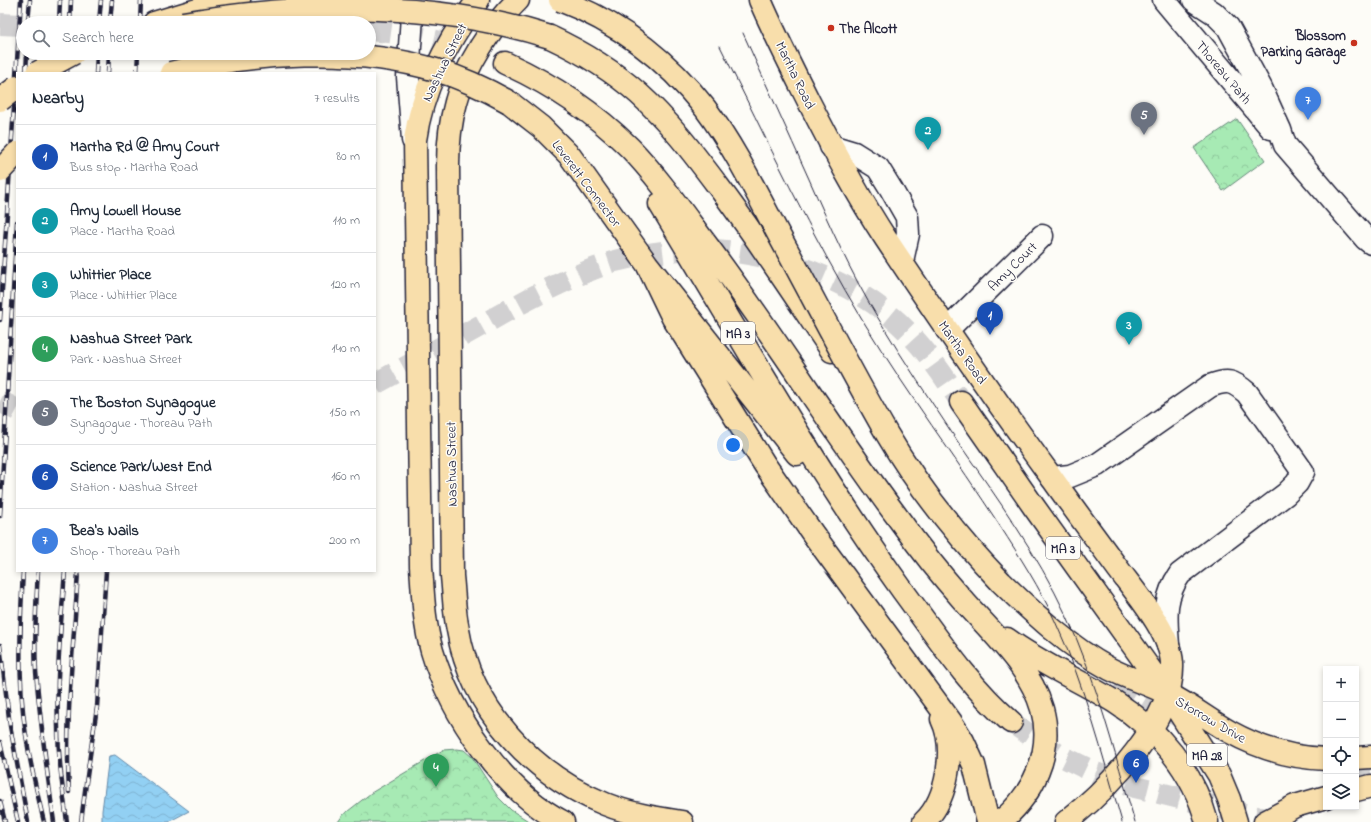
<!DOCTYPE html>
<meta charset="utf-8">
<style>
:root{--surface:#fff;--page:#f2f2f3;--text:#1f2937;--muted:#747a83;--line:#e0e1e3;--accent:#c8321e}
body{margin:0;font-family:"Indie Flower",sans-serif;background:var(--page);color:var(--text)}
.controls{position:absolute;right:12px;bottom:12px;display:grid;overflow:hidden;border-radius:0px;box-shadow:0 2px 6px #0003}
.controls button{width:36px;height:36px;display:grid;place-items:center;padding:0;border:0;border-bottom:1px solid var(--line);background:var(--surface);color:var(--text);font:20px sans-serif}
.you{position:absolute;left:733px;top:445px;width:14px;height:14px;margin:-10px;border:3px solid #fff;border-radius:50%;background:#1a73e8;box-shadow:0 0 0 6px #1a73e833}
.badge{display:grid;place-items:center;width:26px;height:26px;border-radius:50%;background:var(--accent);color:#fff;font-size:13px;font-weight:700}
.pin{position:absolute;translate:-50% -33px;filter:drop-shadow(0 1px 2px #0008)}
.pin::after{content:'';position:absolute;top:21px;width:14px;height:12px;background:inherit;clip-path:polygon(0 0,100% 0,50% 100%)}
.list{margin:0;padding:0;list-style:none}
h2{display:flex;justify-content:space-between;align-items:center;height:52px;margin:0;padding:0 16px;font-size:17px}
h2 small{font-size:13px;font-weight:400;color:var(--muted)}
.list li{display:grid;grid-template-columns:26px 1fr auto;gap:12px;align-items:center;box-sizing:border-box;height:64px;padding:0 16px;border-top:1px solid var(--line)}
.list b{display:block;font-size:15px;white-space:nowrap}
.list p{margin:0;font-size:13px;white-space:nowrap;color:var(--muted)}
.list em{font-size:13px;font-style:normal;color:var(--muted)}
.icon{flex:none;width:22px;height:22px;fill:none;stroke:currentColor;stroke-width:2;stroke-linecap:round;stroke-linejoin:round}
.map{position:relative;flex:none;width:1371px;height:822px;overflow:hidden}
.search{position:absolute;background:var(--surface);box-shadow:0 2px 6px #0003;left:16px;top:16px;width:360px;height:44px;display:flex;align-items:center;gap:10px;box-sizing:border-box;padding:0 14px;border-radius:22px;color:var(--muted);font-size:15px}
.panel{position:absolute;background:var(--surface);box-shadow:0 2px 6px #0003;left:16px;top:72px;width:360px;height:500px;border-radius:0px}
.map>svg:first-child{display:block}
</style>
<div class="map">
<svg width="1371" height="822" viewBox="0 0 1371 822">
<defs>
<pattern id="forest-crowns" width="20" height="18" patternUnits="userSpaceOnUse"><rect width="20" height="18" fill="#a7eab4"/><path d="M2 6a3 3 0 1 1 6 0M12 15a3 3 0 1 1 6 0" fill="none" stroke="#8fc89c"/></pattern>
<pattern id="water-waves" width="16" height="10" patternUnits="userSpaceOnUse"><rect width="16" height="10" fill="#92d0f3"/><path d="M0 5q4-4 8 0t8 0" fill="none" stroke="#7eb2d1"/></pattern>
</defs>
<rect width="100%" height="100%" fill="#fdfcf7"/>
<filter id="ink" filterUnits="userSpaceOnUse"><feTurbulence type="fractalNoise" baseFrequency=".025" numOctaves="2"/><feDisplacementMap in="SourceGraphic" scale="8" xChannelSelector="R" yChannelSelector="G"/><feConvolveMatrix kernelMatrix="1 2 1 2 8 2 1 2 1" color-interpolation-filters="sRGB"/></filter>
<g filter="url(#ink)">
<!-- forest -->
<path fill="url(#forest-crowns)" stroke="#648678" d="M 1237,119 L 1265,160 L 1223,191 L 1194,148 Z
M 457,749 L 464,750 L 472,757 L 498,797 L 511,810 L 530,822 L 338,822 L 343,815 L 371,793 L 443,750 Z"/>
<!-- water -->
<path fill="url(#water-waves)" stroke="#658aa9" d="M 115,755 L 189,811 L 170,821 L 170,822 L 102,822 L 102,811 L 109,756 Z"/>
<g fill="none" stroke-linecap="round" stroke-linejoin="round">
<!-- highway-tunnel -->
<path stroke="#d1d0d1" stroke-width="22" stroke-dasharray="22 11" stroke-linecap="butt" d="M 0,24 L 23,25
M 369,30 C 418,34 460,46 505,63
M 375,384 C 418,360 462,336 505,312 C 534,296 563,281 593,269 C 601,266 608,263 615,261 C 647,253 680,248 713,250 C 774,253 846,278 893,318 C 921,342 941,372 961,402
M 0,401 L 17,410
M 1119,679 L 1178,716
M 1011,722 L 1059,755 L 1096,773 L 1135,787 L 1277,822
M 1356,771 L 1371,772"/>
<!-- minor casing -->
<g stroke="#22223b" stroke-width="25">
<path id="minor" d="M 413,0 L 408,77 L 413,140
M 1164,0 L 1271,128
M 1194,0 L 1214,13 L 1228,27 L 1261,88 L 1280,130 L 1285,145 L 1366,239 L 1371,243
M 831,146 L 854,153 L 878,168 L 891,189 L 907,217 L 908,234 L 902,261
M 947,330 L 1042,236
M 1052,478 L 1070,476 L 1097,465 L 1210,386 C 1228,379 1233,381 1247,393 L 1303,472 L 1297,483 L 1286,494 L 1180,574 C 1163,598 1166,617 1168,645"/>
</g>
<!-- major casing -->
<g stroke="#22223b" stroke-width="25">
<path id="major" d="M 478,0 C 447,41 422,89 415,140 L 421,566 C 423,595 424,624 432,651 C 451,715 503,791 563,822
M 518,0 C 492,25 465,66 456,102 C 450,123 448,145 448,166 L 452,576 C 454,594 454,612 458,630 C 471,709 532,774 605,804 C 630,814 656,818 682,822
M 760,0 C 775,35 792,68 809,102 C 833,149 857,195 886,239 C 940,320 995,400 1052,478 C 1073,508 1095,537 1116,566 C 1134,591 1170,631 1172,663 C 1175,720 1108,789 1066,822"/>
</g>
<!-- highway casing -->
<g stroke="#22223b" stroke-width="25">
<path id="highway" d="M 154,23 L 207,7 L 239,0
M 550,37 C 582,52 612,70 639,94 C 669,121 694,154 718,186 C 758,239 795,296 832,351
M 505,63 C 551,84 594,112 630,148 C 657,176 680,209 703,240 C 772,331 830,427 898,518 C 918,546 939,573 962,599 C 990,631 1030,666 1042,709 C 1054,752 1033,795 1000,822
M 509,102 L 541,127 L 570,156 L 647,264 L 797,454
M 660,204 C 739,334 814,467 903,591 C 937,637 968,685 1011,722
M 647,264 L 673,318 L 765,465 L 813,534 L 951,722 L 963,741 L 974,765 L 988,822
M 961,402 L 1034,507 L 1167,693 L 1219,775 L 1229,799 L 1236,822
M 1001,582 C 1034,614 1069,647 1110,669 C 1129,679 1150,684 1168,694 C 1190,705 1209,720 1230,732 C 1259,748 1293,758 1326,759
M 1007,639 C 1041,664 1079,680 1115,702 C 1159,730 1193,771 1207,822
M 1356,758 L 1371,757
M 1356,790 L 1371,786
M 924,822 C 948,799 956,748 942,719
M 1265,822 L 1295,806 L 1326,797"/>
</g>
<!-- minor -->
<use href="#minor" stroke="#fdfcf7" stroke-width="22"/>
<!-- major -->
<use href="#major" stroke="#f8deab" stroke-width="22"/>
<!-- highway -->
<use href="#highway" stroke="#f8deab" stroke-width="22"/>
<!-- tram -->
<path stroke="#22223b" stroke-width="1" d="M 743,33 C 765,82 787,130 809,179 C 830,226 851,274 878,318 C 903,360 931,401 958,442 C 997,498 1037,553 1066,615 C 1097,681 1114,752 1135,822
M 720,46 C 767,140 811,235 865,324 C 907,393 956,458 1000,526 C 1020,557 1040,588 1055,621 C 1085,686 1102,754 1122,822"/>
<!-- rail casing -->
<g stroke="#22223b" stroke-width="4.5">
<path id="rail" d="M 28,23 L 30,0
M 59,23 L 60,0
M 70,23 L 71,0
M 99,23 L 101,0
M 110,23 L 112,0
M 140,23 L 141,0
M 26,73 L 27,53
M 55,73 L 57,53
M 67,73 L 68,53
M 96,73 L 97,53
M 108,73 L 109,53
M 137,73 L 138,53
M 0,320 L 21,0
M 0,516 L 17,222
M 23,571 C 21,608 19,644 21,681 C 22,728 33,776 44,822
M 38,571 C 36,604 34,638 36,671 C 40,722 47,772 54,822
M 65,571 C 61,623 56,675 58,727 C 58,759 63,791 67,822
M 0,645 L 10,726 L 28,822
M 0,742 L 18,822
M 69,792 C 65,718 74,644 78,571
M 0,801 L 5,822
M 81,822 L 86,783 L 97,707 L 106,571"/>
</g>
<!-- rail -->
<use href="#rail" stroke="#fdfcf7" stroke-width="3" stroke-dasharray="9" stroke-linecap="butt"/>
<!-- highway-bridge casing -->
<g stroke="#22223b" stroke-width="25" stroke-linecap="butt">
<path id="highway-bridge" d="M 560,0 C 618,22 667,60 705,108 C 735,148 757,194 780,237 C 816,303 850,370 887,434 C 919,489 958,537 1001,582
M 183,23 C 304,3 433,0 550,37
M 37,73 L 74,53
M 171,73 C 251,52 357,46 436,70 C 462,78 486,89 509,102
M 0,100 L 17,87
M 0,171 L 17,153"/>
</g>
<!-- highway-bridge -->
<use href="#highway-bridge" stroke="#f8deab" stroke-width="22"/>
</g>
</g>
<!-- markers -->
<g fill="#c8321e" stroke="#fdfcf7" stroke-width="1.5">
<circle cx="831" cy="28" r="4"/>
<circle cx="1354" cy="43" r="4"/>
</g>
<g text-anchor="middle" stroke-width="3" stroke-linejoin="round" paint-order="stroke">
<!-- shield labels -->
<g fill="#fdfcf7" stroke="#646373" stroke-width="1">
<rect x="721" y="322" width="34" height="22" rx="3"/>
<rect x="1046" y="537" width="34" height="22" rx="3"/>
<rect x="1187" y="744" width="40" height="22" rx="3"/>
</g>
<g font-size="13" font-weight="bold" fill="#22223b">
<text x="738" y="338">MA 3</text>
<text x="1063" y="553">MA 3</text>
<text x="1207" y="760">MA 28</text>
</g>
<!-- poi labels -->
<g font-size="14" font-weight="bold" fill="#22223b" stroke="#fdfcf7" text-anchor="start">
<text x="839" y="33">The Alcott</text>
<text x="1346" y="40" text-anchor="end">Blossom<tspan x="1346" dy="16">Parking Garage</tspan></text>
</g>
<!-- street labels -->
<g font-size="14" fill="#22223b" stroke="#fdfcf7">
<text transform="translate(444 62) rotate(-64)" y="5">Nashua Street</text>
<text transform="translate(1224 72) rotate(50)" y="5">Thoreau Path</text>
<text transform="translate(796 75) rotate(64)" y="5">Martha Road</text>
<text transform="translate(587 183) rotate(53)" y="5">Leverett Connector</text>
<text transform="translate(1012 266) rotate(-45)" y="5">Amy Court</text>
<text transform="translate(963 352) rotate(55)" y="5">Martha Road</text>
<text transform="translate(451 464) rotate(-91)" y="5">Nashua Street</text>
<text transform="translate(1211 719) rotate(30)" y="5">Storrow Drive</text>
</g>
</g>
</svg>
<div class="controls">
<button>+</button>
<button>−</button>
<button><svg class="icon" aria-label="locate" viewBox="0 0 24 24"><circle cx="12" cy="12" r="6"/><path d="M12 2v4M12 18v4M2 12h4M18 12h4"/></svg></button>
<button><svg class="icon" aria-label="layers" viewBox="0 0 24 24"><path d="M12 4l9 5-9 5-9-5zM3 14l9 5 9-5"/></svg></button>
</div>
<div class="you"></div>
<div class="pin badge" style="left:990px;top:335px;background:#1a4fb4">1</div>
<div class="pin badge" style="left:928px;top:150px;background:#0f9aa8">2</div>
<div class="pin badge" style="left:1129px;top:345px;background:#0f9aa8">3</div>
<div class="pin badge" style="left:436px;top:787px;background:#2e9e5b">4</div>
<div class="pin badge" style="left:1144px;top:135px;background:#6b7280">5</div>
<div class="pin badge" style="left:1136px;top:783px;background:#1a4fb4">6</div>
<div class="pin badge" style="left:1308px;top:120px;background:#3f7fe0">7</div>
<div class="search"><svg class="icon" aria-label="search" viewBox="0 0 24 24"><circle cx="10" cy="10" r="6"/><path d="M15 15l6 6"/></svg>Search here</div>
<section class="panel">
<h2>Nearby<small>7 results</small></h2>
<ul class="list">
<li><span class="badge" style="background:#1a4fb4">1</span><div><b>Martha Rd @ Amy Court</b><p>Bus stop · Martha Road</p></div><em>80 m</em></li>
<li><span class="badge" style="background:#0f9aa8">2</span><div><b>Amy Lowell House</b><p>Place · Martha Road</p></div><em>110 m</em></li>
<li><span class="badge" style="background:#0f9aa8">3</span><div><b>Whittier Place</b><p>Place · Whittier Place</p></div><em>120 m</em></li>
<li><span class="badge" style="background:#2e9e5b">4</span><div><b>Nashua Street Park</b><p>Park · Nashua Street</p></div><em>140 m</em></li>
<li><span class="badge" style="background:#6b7280">5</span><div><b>The Boston Synagogue</b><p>Synagogue · Thoreau Path</p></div><em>150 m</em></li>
<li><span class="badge" style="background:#1a4fb4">6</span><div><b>Science Park/West End</b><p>Station · Nashua Street</p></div><em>160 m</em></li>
<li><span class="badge" style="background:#3f7fe0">7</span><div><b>Bea's Nails</b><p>Shop · Thoreau Path</p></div><em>200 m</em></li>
</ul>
</section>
</div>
